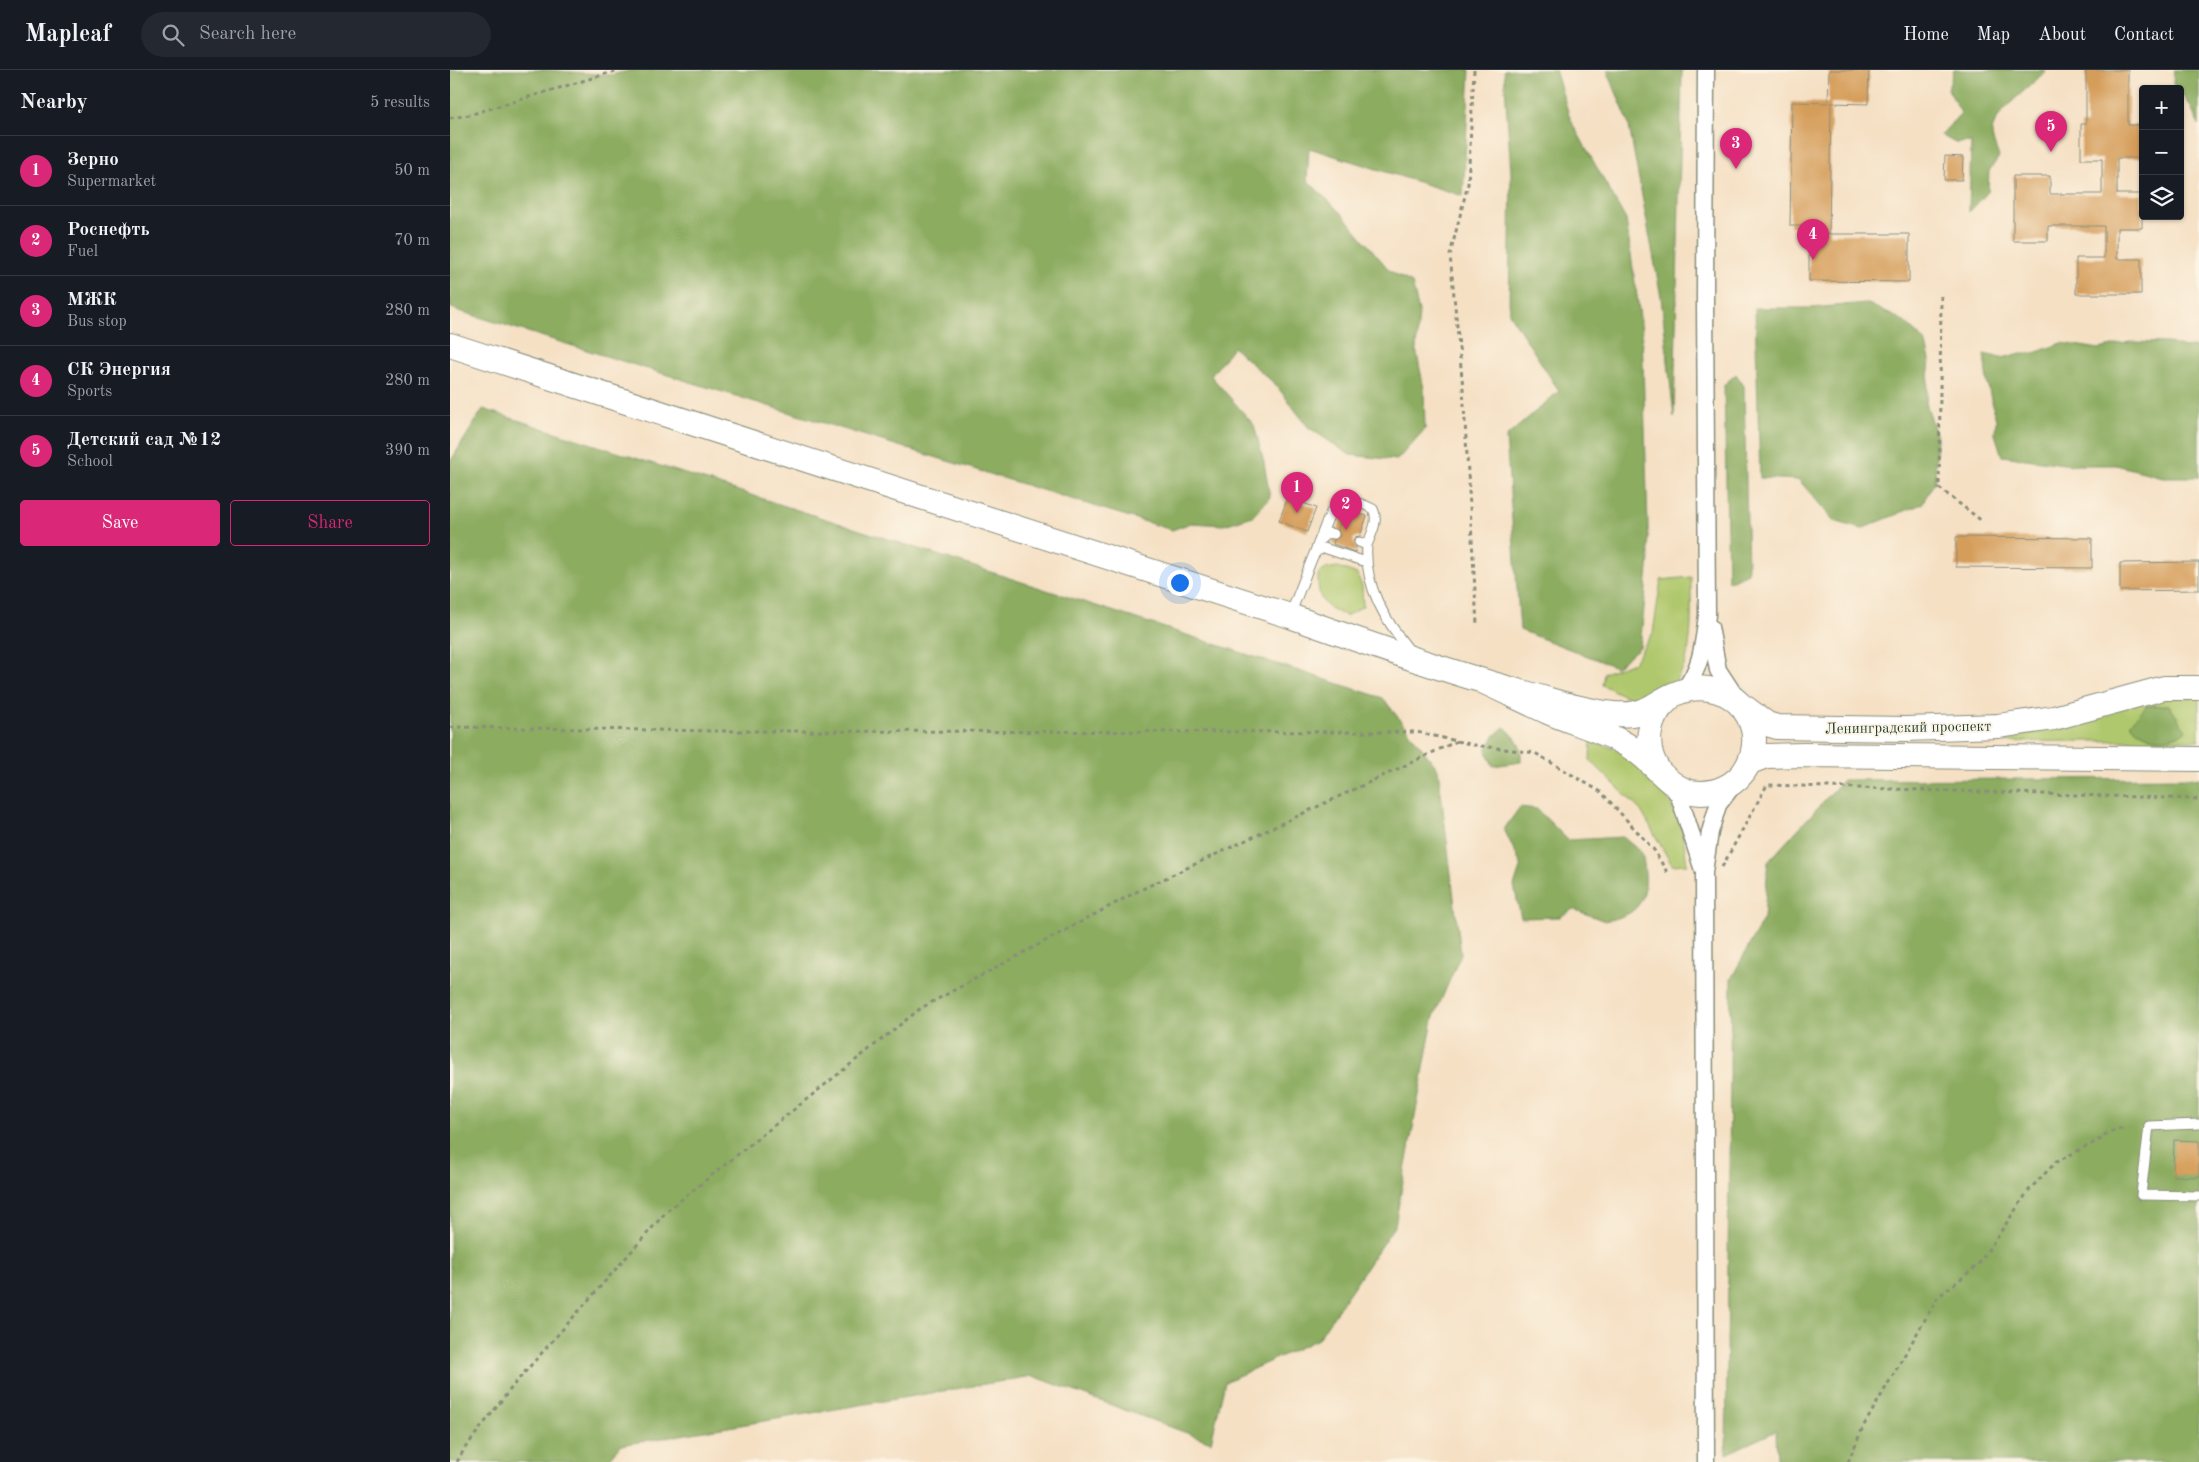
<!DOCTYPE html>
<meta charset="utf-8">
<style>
:root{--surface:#171b24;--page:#242831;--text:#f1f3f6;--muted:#9ea1a6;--line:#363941;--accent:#db2777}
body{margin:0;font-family:"Old Standard TT",serif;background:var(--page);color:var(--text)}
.controls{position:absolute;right:15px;top:15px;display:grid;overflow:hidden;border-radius:5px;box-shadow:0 1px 4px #0004}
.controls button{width:45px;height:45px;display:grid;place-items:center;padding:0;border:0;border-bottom:1px solid var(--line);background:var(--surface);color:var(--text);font:25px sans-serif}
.you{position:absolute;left:729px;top:512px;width:18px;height:18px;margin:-12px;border:4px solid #fff;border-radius:50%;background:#1a73e8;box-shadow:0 0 0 8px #1a73e833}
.badge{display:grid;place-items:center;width:32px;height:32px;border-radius:50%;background:var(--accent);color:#fff;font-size:16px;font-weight:700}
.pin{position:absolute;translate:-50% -41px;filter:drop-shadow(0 1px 2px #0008)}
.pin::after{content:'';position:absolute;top:26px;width:18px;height:15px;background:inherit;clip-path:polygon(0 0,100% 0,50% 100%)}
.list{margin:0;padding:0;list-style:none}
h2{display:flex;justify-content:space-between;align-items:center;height:65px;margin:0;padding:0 20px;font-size:21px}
h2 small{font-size:16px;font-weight:400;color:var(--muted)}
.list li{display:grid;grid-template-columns:32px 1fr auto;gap:15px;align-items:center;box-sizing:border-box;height:70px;padding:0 20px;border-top:1px solid var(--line)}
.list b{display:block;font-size:19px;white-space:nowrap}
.list p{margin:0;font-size:16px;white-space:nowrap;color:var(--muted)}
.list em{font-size:16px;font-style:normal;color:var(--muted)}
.actions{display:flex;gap:10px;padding:15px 20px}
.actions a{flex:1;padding:11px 0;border:1px solid var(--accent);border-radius:5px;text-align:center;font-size:18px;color:var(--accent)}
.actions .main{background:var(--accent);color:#fff}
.icon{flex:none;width:28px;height:28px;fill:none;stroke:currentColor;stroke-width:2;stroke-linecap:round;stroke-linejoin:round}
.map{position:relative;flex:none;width:1749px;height:1392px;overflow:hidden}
header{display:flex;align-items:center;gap:30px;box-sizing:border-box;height:70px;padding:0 25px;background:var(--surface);border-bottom:1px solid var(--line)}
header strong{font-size:24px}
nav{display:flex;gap:28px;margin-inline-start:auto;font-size:18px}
.search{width:350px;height:45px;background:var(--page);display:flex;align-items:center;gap:12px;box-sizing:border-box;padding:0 18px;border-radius:28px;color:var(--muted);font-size:19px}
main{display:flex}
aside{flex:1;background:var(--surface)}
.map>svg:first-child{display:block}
</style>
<header>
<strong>Mapleaf</strong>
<div class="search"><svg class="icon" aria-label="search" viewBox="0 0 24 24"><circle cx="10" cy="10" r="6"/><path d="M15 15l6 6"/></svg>Search here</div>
<nav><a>Home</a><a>Map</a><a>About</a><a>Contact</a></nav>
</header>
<main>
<aside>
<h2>Nearby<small>5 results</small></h2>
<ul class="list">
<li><span class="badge">1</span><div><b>Зерно</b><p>Supermarket</p></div><em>50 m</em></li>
<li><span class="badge">2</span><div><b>Роснефть</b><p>Fuel</p></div><em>70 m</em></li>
<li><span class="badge">3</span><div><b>МЖК</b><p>Bus stop</p></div><em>280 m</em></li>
<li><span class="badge">4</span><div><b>СК Энергия</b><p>Sports</p></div><em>280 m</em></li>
<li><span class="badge">5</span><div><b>Детский сад №12</b><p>School</p></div><em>390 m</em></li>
</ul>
<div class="actions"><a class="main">Save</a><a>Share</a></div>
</aside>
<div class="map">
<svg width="1749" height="1392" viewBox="0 0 1749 1392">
<rect width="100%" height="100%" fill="#fcf5e5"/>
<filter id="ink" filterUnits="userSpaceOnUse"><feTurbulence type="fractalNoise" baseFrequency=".02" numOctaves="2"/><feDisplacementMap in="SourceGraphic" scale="10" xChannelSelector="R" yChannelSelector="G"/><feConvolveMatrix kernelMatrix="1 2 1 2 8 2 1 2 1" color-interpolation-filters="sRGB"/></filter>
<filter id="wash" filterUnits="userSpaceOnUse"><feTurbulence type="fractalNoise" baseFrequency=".0096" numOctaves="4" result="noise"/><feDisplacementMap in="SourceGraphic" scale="20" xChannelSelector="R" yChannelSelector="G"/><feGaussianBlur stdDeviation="1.12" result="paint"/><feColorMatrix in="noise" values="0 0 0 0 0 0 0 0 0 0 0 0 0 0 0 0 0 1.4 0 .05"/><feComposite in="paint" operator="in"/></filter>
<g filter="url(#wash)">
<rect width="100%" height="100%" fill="#f5e0c4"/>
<!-- green -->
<path fill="#b0c86d" stroke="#688250" d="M 888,497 L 907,504 L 912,516 L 913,536 L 896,546 C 873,536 868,532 868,505 L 875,499 Z
M 1241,507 C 1240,551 1251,625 1188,628 C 1177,629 1162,619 1152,615 L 1154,603 L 1184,592 L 1203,563 L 1211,510 Z
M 1749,627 L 1749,670 L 1528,672 L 1708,628 Z
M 1141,671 L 1166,679 L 1190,695 L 1214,721 L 1232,758 L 1237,794 L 1222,795 L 1191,741 L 1140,690 Z"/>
<!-- forest -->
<path fill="#8cac60" stroke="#56744a" d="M 0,0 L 97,0 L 160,5 L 183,0 L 1020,0 L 1013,126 L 859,78 L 857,110 L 892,144 L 940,201 L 962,213 L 969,242 L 966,279 L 974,319 L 975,359 L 947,390 L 900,385 L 858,357 L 826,315 L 783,277 L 761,306 L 804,355 L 814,393 L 820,427 L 803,446 L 774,455 L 741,453 L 722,460 L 6,240 L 0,237 Z
M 1054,0 L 1105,0 L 1121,51 L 1176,150 L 1192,261 L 1199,489 L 1190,577 L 1166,597 L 1070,560 L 1056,367 L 1109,321 L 1059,243 L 1061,103 Z
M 1157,0 L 1232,0 L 1224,347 L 1211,227 L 1178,51 Z
M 1504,0 L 1596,0 C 1581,18 1546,39 1542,61 C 1541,68 1547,80 1549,87 L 1539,101 L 1538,122 L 1519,142 L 1521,72 L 1505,73 L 1491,65 L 1511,43 L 1498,19 Z
M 1724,0 L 1749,0 L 1749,55 L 1740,35 L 1730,23 L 1730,19 L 1727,19 L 1723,14 Z
M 1416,233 L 1452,250 L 1475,271 L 1480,289 L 1476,333 L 1487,367 L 1485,411 L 1472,434 L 1411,459 L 1384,451 L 1349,410 L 1310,408 L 1305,238 L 1362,238 Z
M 1680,272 L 1719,273 L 1735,278 L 1749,276 L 1749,407 L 1713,407 L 1666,395 L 1622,395 L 1552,386 L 1545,364 L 1546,350 L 1537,312 L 1534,284 L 1552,288 L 1571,283 L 1584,283 L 1612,273 L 1649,279 Z
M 1286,304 L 1294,316 L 1298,503 L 1278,512 L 1274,315 Z
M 33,339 L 933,628 L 988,699 L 1011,884 L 983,949 L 945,1155 L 868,1269 L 775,1312 L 761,1372 L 583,1306 L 171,1375 L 156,1392 L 0,1392 L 0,392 Z
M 1719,635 L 1736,661 C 1715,673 1697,670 1680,654 L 1696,636 Z
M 1054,657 C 1067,668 1072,674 1071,692 L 1043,696 L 1036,680 L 1044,666 Z
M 1749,708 L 1749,1392 L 1327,1392 L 1326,1361 L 1276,1384 L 1281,909 L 1314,848 L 1318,792 L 1393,710 Z
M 1070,737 L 1087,739 L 1118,770 L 1173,767 L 1192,783 C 1196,803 1200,829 1181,842 C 1174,847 1162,849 1155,851 L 1123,839 L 1110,847 L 1071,848 L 1064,816 L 1071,795 L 1054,759 Z"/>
<g id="blocks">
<!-- building -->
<path fill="#d59d5a" d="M 1379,0 L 1419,0 L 1418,34 L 1381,33 L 1379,164 L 1459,164 L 1459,212 L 1359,211 L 1359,156 L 1340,156 L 1342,32 L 1378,33 Z
M 1636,0 L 1678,0 L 1678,55 L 1692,55 L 1692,88 L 1667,88 L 1667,124 L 1692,124 L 1692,158 L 1667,158 L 1667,189 L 1691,189 L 1691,224 L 1626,224 L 1626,188 L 1654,188 L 1654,156 L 1598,156 L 1598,171 L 1563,171 L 1563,106 L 1600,106 L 1600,124 L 1652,124 L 1652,89 L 1631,89 L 1631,54 L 1636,54 Z
M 1495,86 L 1513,87 L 1512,110 L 1494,110 Z
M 838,427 L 866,438 L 857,462 L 829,451 Z
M 894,439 L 917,446 L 910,466 L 905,467 L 903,470 L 906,477 L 905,482 L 883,474 L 884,470 L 890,466 L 888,459 Z
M 1506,467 L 1642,468 L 1642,498 L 1506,497 Z
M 1749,492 L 1749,520 L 1670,521 L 1670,493 Z
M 1724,1070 L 1749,1071 L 1749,1107 L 1723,1106 Z"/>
</g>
</g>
<g filter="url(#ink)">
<use href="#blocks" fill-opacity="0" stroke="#8a8e7c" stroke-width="1"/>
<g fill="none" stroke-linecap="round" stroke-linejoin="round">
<!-- lane casing -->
<g stroke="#8a8e7c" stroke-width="11">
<path id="lane" d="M 869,471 C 882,440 883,418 923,439 C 929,450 922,463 917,475
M 909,472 L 917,475 C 914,517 935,550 960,581
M 864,485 L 867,481 L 874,478 L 916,492
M 840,545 L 869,471 L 878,463 L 884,464
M 1749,1054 L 1699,1056 L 1691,1125 L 1749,1126"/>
</g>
<!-- street casing -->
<g stroke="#8a8e7c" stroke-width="19">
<path id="street" d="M 1260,557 L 1268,600 L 1287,629
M 1233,621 C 1252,597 1253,575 1257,545 L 1255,229 L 1256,0
M 1220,714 L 1229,726 L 1252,797
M 1256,1392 L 1254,802 L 1260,762 L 1268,735 L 1284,714"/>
</g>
<!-- secondary casing -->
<g stroke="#8a8e7c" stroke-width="26">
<path id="secondary" d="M 0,275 L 840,546 C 916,573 992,600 1071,622 C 1099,629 1128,640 1157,643 C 1170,645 1183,646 1195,640 C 1205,636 1214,628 1225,624 C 1251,612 1284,619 1298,646 C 1306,661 1306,679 1298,695 C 1287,716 1264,726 1241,722 C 1219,717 1207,697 1190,684 C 1162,662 1130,656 1098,642 C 1076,632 1054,621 1032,611
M 1294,637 L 1317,654 L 1327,657 L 1456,659 L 1548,656 L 1604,648 L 1714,618 L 1749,618
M 1300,692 L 1316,686 L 1354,685 L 1749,689
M 1209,701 C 1193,678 1197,648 1218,630"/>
</g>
<!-- path -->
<path stroke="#8a8e7c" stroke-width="3" stroke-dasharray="4 4" stroke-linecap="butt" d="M 1024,0 L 1018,114 L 1000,185 L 1013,318 L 1027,554
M 0,48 L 19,45 L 169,0
M 1491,226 L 1489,418 L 1532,451
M 0,657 L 268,661 L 967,662 L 1024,675 L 1085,683 L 1151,722 L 1204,780 L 1218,804
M 1272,797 L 1317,715 L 1749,729
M 7,1392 L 15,1378 L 66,1312 L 217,1141 L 471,938 L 688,821 L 1007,671
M 1398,1392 L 1413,1357 L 1488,1227 L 1528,1195 L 1579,1120 L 1606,1092 L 1651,1069 L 1658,1062 L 1674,1058"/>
<!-- lane -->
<use href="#lane" stroke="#fff" stroke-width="9"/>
<!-- street -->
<use href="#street" stroke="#fff" stroke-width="16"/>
<!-- secondary -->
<use href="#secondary" stroke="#fff" stroke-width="24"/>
</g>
</g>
<g text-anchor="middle" stroke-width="4" stroke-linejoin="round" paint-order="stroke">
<!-- street labels -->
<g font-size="15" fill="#1f3d34" stroke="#fcf5e5">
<text transform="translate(1458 657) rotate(-1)" y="5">Ленинградский проспект</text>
</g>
</g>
</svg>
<div class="controls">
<button>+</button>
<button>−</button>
<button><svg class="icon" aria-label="layers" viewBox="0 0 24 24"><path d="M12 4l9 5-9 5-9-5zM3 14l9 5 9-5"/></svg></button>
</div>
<div class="you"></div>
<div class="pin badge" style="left:847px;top:443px">1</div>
<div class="pin badge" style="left:896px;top:460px">2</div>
<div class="pin badge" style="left:1286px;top:99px">3</div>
<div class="pin badge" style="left:1363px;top:190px">4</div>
<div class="pin badge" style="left:1601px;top:82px">5</div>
</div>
</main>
